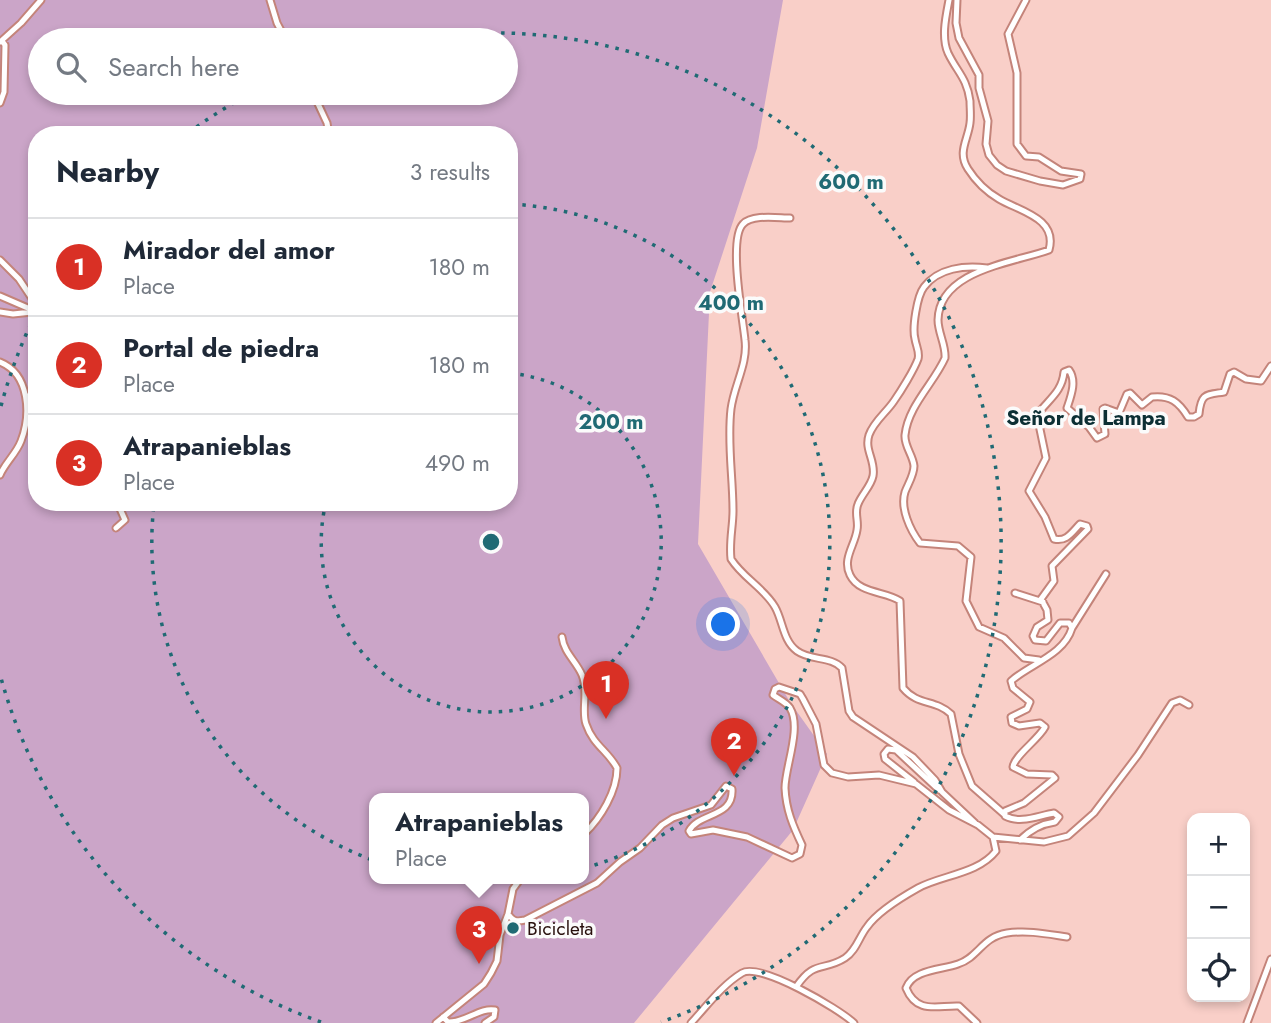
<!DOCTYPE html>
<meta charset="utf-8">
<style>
:root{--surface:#fff;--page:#f2f2f3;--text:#1f2937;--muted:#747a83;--line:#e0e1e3;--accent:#d93025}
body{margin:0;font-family:Jost,sans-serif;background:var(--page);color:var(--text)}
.controls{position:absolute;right:21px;bottom:21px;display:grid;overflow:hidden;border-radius:14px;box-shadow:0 4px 10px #0003}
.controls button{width:63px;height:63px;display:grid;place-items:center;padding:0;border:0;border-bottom:2px solid var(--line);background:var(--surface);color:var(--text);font:35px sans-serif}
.you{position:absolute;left:724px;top:625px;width:24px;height:24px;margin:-18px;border:5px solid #fff;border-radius:50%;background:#1a73e8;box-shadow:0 0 0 10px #1a73e833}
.badge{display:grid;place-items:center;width:46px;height:46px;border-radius:50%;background:var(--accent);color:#fff;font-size:23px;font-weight:700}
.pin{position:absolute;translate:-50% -58px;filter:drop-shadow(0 2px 4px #0008)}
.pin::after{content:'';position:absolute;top:37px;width:24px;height:21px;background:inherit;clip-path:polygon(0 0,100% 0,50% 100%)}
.popup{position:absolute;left:369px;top:793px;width:220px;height:91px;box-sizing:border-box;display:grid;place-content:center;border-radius:14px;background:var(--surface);filter:drop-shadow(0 2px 5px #0005);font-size:23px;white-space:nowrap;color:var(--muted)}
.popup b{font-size:26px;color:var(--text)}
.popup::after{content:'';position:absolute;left:50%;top:100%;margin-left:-14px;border:14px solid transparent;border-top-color:var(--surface)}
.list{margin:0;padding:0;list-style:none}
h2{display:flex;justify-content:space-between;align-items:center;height:91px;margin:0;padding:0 28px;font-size:30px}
h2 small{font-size:23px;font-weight:400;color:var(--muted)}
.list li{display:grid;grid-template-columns:46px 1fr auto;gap:21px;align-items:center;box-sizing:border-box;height:98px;padding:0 28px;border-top:2px solid var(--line)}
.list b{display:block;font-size:26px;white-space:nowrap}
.list p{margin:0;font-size:23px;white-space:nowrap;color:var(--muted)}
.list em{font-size:23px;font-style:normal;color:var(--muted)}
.icon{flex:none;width:38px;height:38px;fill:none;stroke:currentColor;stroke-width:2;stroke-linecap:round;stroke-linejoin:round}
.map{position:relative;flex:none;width:1271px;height:1023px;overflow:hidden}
.search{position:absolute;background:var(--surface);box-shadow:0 4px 10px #0003;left:28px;top:28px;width:490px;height:77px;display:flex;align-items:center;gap:18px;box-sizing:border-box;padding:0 24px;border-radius:38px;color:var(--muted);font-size:26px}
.panel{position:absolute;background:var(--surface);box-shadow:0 4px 10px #0003;left:28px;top:126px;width:490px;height:385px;border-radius:28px}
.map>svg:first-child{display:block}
</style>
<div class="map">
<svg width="1271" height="1023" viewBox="0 0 1271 1023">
<rect width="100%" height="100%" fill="#f9cfc8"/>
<!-- green -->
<path fill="#cba5c8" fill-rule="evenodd" d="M 0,0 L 783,0 L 757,148 L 710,292 L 698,544 L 790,702 L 827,754 L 793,830 L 634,1023 L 0,1023 ZM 40,40 L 506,40 L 506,93 L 40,93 ZM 37,135 L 509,135 L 509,502 L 37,502 ZM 374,798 L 584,798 L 584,878 L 374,878 Z"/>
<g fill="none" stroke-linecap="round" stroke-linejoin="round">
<!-- street casing -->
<g stroke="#c4847a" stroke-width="9">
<path id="street" d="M 270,0 L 277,23 L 286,40
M 949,0 C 946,16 941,37 948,53 C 957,72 967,78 970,101 C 970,108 971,116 970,123 C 968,140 957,152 968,169 C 975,180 987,192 999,199 C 1019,211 1058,218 1049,250 C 1013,263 939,270 938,320 C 938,333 946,345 945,358 C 934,383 908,406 905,435 C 904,446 913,455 914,466 C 914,475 908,484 905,492 C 900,508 910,530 920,543 L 958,546 L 971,557 L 966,601 L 979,627 L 1004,638 L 1024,658 L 1039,660
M 957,0 L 956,23 L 959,38 L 979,75 L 979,88 L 988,121 L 986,144 L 989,155 L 997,165 L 1006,171 L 1040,181 L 1063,185 L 1080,179 L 1081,174 L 1061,171 L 1039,157 L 1026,156 L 1017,144 L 1017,73 L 1008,34 L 1026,0
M 0,42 L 21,23 L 41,0
M 313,93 L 327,123 L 329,135
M 0,103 L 4,92 L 5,45 L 2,41
M 790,218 C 778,218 752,214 743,224 C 728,239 743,319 745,340 C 748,364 734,385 731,409 C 727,443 733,476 733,511 C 733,527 729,542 731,559 C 743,578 764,588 775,607 C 783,621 783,641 797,651 C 811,661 831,656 842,668 L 849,711 L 853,717 L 913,757 L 935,780 L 942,792 L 975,823
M 0,260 L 19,279 L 37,306
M 987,268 C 965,265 938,268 924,287 C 917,296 912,328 915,339 C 916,346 920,352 918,359 C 914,370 901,391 894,401 C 886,413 874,421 869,435 C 864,450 876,461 873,476 C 871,486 862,494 858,504 C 854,513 859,521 857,530 C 855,545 842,559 850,575 C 859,594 886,591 900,601 L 903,688 C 918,706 935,699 951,714 L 959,754 L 972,786 L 1004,814
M 0,296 L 37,312
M 0,312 L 13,314 L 32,312
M 0,362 C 30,374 31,415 21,441 C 16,454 5,463 0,475
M 26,396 L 37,396
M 116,528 L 125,520 L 117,502
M 1015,593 L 1043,602
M 1072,628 L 1106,574
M 562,637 C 564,653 576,661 582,675 C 589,691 581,710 586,724 C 593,745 608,751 617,768 C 617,791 601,818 584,834
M 914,782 L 885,759 L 884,754 L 888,749 L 896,750 L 939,790
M 1020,840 C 1030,830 1040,824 1055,822 L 1059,817 L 1054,813 C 1037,816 1020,824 1005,816 L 1005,811 L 1024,803 L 1055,778 L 1052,775 L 1027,774 L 1013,767 C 1014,756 1038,740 1045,727 L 1040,723 L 1019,726 L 1012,723 L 1011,717 L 1027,709 L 1030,702 L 1013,688 L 1011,681 C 1030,664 1064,655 1072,628 L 1069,623 L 1060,623 L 1046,641 L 1035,640 L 1033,636 L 1037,627 L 1048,620 L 1047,610 L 1041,599 L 1054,581 L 1052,566 L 1088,529 L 1087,526 L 1080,524 C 1072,532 1067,542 1054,539 L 1045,517 L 1029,491 L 1046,458 L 1037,415 C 1049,399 1062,392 1064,372 L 1069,370 C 1077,381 1071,396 1067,408 L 1089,427 L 1097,438 L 1105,434 L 1103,409 L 1105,408 L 1119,413 L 1127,394 L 1130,393 L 1142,405 L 1152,397 C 1170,395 1179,402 1188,417 L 1194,417 L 1199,414 C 1201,393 1206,395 1224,392 L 1230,374 L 1234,372 L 1246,379 L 1261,381 L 1271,366
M 508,914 C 513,921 516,922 525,920 L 597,883 L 620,862 L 640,848 L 662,825 L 673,818 L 711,805 L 726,786 L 732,789 C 734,818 699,812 689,831 L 691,834 L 713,830 L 747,837 L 792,858 L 800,854 L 802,845 C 793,826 786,810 785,788 C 785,767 802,728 790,708 C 786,702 778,699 773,695 L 775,689 L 779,687 L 800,694 L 803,699 L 816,724 L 824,765 L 832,773 L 848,777 L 879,775 L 916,784 L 949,810 L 978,825 L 993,837 L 1044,842 L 1068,836 L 1094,813 L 1138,755 L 1172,703 L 1180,700 L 1189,705
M 796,987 C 815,959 823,972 845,958 C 856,951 859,937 867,927 C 878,911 902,897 918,888 C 942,875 978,874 996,851 L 993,837
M 443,1017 L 448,1022 C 465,1023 480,1007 495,1010 L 494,1017 L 485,1023
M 436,1023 L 484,984 L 491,973 L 497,961 L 500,935 L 508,914 L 513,889 L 521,878
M 691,1023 C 707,1006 722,985 742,973 C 760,962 839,1009 854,1023
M 977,1023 L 959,1006 C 938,1005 917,1015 906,988 C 913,969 942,970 958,964 C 979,957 982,937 1007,933 C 1028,930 1047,934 1067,937
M 1247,1023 L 1271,959"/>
</g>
<!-- street -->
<use href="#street" stroke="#fff" stroke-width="5"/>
</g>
<!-- distance rings -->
<g fill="none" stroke="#206a74" stroke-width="3.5" stroke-dasharray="3.5 7">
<path d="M510 373A170 170 0 1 1 326 502"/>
<path d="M512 204A339 339 0 1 1 154 504"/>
<path d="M321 1022A509 509 0 0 1 1 678M1 406A509 509 0 0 1 35 315M188 133A509 509 0 0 1 248 95M407 40A509 509 0 0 1 661 1022"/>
</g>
<!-- markers -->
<circle fill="#206a74" stroke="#fbfbfb" stroke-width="2.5" cx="513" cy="928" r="7"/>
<g text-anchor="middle" stroke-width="7" stroke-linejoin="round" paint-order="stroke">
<!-- poi labels -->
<g font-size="19" fill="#28100d" stroke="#fbfbfb" text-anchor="start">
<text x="527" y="935">Bicicleta</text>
</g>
<!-- neighbourhood labels -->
<g font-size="21" font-weight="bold" fill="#0c2f34" stroke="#fbfbfb">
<text x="1086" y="425">Señor de Lampa</text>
</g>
</g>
<circle cx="491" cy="542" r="10" fill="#206a74" stroke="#fbfbfb" stroke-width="3.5"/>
<g font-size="21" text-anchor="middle" font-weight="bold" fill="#206a74" stroke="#fbfbfb" stroke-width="7" stroke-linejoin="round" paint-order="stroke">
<text x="851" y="189">600 m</text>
<text x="731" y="310">400 m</text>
<text x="611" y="429">200 m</text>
</g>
</svg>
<div class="controls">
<button>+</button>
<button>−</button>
<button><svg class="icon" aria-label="locate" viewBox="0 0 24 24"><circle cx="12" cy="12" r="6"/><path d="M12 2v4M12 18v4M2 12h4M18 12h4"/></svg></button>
</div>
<div class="you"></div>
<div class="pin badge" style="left:606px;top:719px">1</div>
<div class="pin badge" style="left:734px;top:776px">2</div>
<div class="pin badge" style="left:479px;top:964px">3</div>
<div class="popup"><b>Atrapanieblas</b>Place</div>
<div class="search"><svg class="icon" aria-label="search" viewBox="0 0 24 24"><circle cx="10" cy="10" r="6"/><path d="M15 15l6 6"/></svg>Search here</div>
<section class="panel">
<h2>Nearby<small>3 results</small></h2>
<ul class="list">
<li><span class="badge">1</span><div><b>Mirador del amor</b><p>Place</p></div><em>180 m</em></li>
<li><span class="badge">2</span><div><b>Portal de piedra</b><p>Place</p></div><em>180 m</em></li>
<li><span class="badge">3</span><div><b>Atrapanieblas</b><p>Place</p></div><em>490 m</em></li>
</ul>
</section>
</div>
